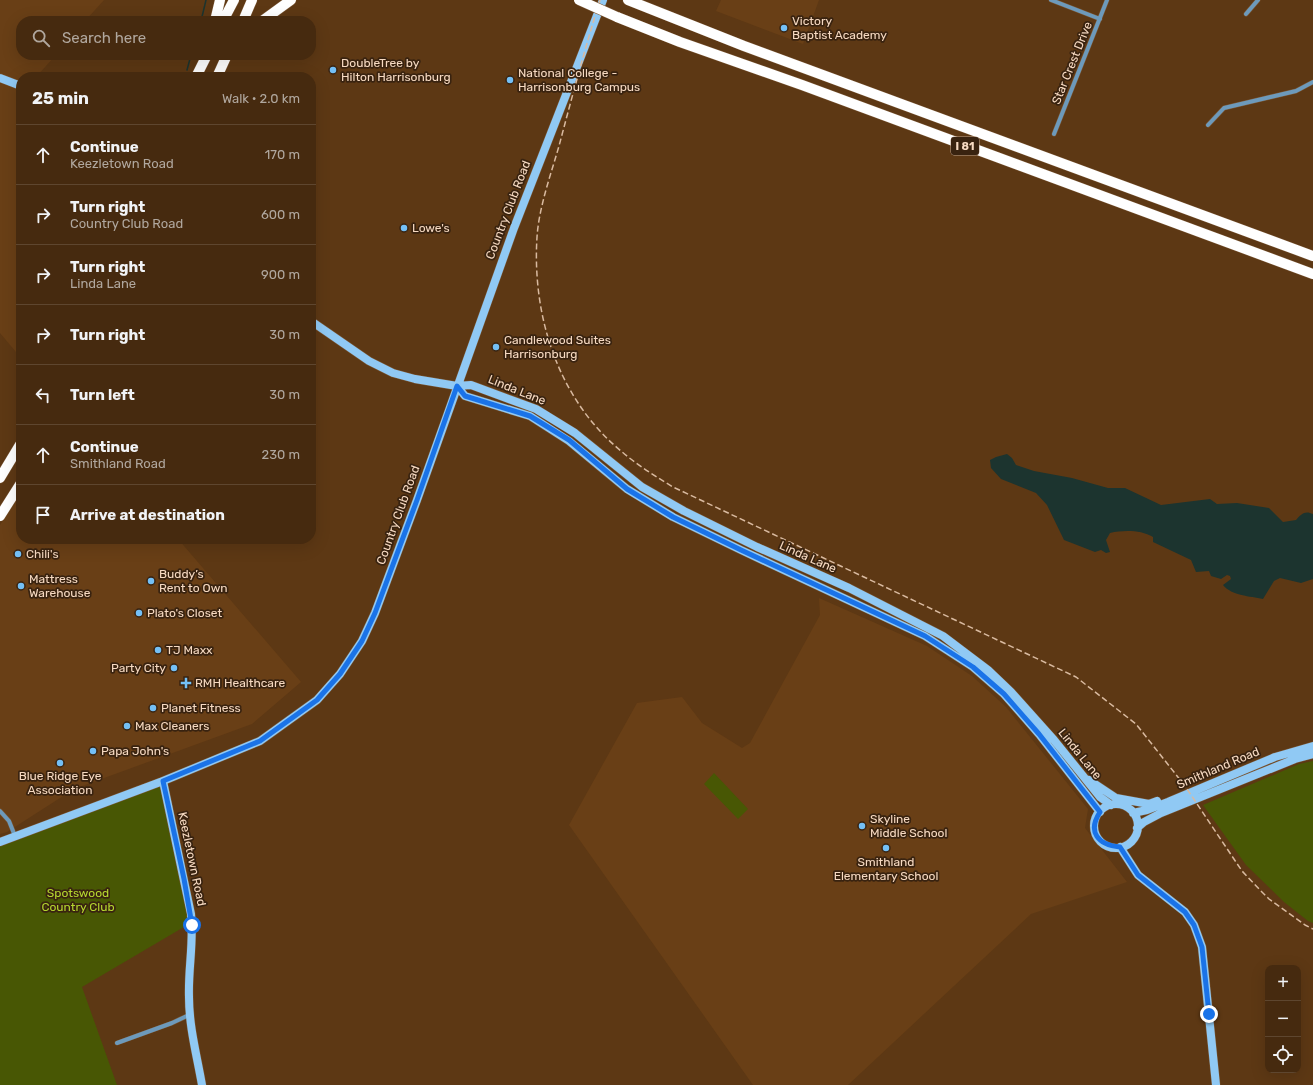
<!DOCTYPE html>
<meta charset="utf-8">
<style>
:root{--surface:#462a0f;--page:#4d3218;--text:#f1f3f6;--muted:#b0a79e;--line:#5e462f}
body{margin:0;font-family:Rubik,sans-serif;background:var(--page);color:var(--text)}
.controls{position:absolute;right:12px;bottom:12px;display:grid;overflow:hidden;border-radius:8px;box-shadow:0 4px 16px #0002}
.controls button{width:36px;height:36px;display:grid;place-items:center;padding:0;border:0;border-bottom:1px solid var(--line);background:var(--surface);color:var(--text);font:20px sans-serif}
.stop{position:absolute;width:12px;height:12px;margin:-9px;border:3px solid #1a73e8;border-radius:50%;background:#fff}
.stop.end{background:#1a73e8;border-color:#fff;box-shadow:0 1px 4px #0008}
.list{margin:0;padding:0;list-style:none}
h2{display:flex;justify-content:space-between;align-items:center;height:52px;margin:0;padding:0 16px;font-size:17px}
h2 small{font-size:13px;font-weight:400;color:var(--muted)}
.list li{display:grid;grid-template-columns:26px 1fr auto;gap:12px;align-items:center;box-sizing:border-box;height:60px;padding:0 16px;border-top:1px solid var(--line)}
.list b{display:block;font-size:15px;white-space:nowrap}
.list p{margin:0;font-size:13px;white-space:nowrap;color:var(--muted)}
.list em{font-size:13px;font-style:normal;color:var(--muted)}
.icon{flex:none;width:22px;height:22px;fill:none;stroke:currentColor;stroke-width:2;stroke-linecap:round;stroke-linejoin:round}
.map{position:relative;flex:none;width:1313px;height:1085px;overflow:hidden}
.search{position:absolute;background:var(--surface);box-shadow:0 4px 16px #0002;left:16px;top:16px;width:300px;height:44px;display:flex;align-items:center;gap:10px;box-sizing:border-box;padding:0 14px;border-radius:16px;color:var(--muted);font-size:15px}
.panel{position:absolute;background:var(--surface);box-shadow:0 4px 16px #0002;left:16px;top:72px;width:300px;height:472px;border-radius:16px}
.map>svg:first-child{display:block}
</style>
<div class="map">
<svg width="1313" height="1085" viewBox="0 0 1313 1085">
<rect width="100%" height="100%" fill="#5d3814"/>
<!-- built -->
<path fill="#693f16" d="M 0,0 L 104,0 L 85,21 L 21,21 L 21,55 L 56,55 L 36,77 L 21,77 L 21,358 L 0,333 Z
M 721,0 L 819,0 L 803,44 L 716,11 Z
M 21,493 L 21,539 L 178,539 L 301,682 L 252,724 L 74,789 L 7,832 L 0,834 L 0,525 Z
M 819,598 L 927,646 L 972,676 L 1006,707 L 1088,809 L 1085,828 L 1127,882 L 1031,914 L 848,1085 L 753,1085 L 569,825 L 637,703 L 682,697 L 702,723 L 742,748 L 750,743 L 820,615 Z"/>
<!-- green -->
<path fill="#485704" d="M 1313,761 L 1313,923 L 1308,921 L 1284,902 L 1246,865 L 1203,805 L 1299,764 Z
M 714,773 L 748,809 L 738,819 L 704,784 Z
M 162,784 L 189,924 L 82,987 L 117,1085 L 0,1085 L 0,846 Z"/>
<!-- water -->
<path fill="#1c342f" d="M 1007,454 L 1012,458 L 1016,465 L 1034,471 L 1072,478 L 1108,488 L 1125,488 L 1161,505 L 1210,499 L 1217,504 L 1237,503 L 1269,508 L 1283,522 L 1296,520 C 1301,514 1305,510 1313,514 L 1313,579 L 1301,583 L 1280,578 L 1274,581 L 1263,599 C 1250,596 1232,596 1223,585 L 1231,579 L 1230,576 L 1227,575 L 1221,579 L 1211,576 L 1209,571 L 1196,572 L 1191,560 L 1153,542 L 1153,537 C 1141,530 1124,530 1110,533 L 1106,540 L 1110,552 L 1106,553 L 1101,550 L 1095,552 L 1064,540 L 1047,505 L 1036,493 L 1001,479 L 991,468 L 990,460 L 996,457 Z"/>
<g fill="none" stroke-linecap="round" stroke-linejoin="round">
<!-- stream -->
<path stroke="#1c342f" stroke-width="1.5" d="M 201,21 L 206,0
M 187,70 L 191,55"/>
<!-- street casing -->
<g stroke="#795533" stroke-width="5">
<path id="street" d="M 1051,0 L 1100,19
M 1246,14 L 1258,0
M 1208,125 L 1224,108 L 1296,91 L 1313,82
M 1054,134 L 1107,0
M 0,811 L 9,821 L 15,836
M 117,1043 L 172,1023 L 189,1015"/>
</g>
<!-- secondary casing -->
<g stroke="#795533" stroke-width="9">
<path id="secondary" d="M 0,78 L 21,86
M 311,321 L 369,361 L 393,373 L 415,379 L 457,386 L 471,385 L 536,409 L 575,433 L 642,487 L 684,511 L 757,547 L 849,588 L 943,636 L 988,670 L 1011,692 L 1054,740 L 1100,797 L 1111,805
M 457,386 L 465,396 L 530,416 L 569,441 L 627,489 L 673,517 L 741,550 L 925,636 L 973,667 L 1004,694 L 1039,734 L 1100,812
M 1089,780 L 1116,798 L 1149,804 L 1157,801
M 163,781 L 191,914 C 194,942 188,969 189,997 C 189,1027 197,1056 202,1085
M1094 826a22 22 0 1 1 44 0a22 22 0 1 1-44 0Z
M 1133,813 L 1147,810 L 1168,802 L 1275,757 L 1313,746
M 1137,828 L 1144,822 L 1161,813 L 1295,759 L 1313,754
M 0,842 L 163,781 L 260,741 L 317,700 L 340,674 L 362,641 L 375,613 L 417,500 L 514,228 L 603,0
M 1120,847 L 1138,875 L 1185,912 L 1194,925 L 1202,947 L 1216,1085"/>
</g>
<!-- highway casing -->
<g stroke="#795533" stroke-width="11">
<path id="highway" d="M 628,0 L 744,46 L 1313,256
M 617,17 L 680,42 L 802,85 L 1313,274
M 215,21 L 220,0
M 223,21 L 234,0
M 243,21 L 252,0
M 262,21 L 291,0
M 196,77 L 207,55
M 217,77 L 227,55
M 0,478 L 21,443
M 0,516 L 21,483"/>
</g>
<!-- street -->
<use href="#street" stroke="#6d9abb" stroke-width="4"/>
<!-- secondary -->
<use href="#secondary" stroke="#90c9f4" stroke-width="8"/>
<!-- highway -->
<use href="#highway" stroke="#fff" stroke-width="10"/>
<!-- rail -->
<path stroke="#d9baa0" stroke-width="1.5" stroke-dasharray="6 3" stroke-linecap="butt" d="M 600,0 C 585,48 572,97 559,146 C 551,174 539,207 537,237 C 532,316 558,399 621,451 C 637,465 655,476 673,487 L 1076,677 L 1136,724 L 1185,786 L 1242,871 L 1260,890 L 1269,899 L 1305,925 L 1313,929"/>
<!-- highway-bridge casing -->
<g stroke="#795533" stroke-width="11" stroke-linecap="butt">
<path id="highway-bridge" d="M 579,0 L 617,17"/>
</g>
<!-- highway-bridge -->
<use href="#highway-bridge" stroke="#fff" stroke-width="10"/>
</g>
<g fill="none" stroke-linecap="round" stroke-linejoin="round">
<!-- route -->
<path stroke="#1a73e8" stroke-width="5" d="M 192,925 L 184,879 L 163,781 L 260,741 L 317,700 L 340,674 L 362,641 L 375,613 L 417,500 L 457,386 L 465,396 L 530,416 L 569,440 L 627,489 L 673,517 L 741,550 L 925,636 L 973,667 L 1004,694 L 1039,734 L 1100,812 C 1087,832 1098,845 1120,847 L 1138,875 L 1185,912 L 1194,925 L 1202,947 L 1209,1014"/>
</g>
<!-- markers -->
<g fill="#74c0f6" stroke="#392310" stroke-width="1.5">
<circle cx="784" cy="28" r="4"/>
<circle cx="333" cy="70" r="4"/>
<circle cx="510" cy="80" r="4"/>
<circle cx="404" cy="228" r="4"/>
<circle cx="496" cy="347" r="4"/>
<circle cx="18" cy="554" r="4"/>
<circle cx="151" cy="581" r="4"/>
<circle cx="21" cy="586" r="4"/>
<circle cx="139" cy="613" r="4"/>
<circle cx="158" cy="650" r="4"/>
<circle cx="174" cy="668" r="4"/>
<path d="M184 677h4v4h4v4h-4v4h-4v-4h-4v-4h4z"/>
<circle cx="153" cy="708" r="4"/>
<circle cx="127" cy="726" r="4"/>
<circle cx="93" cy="751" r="4"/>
<circle cx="60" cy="763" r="4"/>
<circle cx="862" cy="826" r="4"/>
<circle cx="886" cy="848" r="4"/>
</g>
<g text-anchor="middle" stroke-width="3.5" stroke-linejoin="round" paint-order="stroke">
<!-- shield labels -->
<rect fill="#392310" stroke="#bea38d" stroke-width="1" x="951" y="137" width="28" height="18" rx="3"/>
<g font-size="11" font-weight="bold" fill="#f7dac2">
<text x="965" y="150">I 81</text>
</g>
<!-- poi labels -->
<g font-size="12" fill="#f7dac2" stroke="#392310" text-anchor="start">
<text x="792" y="25">Victory<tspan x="792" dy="14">Baptist Academy</tspan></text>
<text x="341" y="67">DoubleTree by<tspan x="341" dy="14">Hilton Harrisonburg</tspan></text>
<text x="518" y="77">National College -<tspan x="518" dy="14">Harrisonburg Campus</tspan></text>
<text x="412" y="232">Lowe's</text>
<text x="504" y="344">Candlewood Suites<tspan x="504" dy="14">Harrisonburg</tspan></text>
<text x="26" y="558">Chili's</text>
<text x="159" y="578">Buddy’s<tspan x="159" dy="14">Rent to Own</tspan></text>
<text x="29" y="583">Mattress<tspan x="29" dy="14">Warehouse</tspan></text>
<text x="147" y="617">Plato's Closet</text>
<text x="166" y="654">TJ Maxx</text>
<text x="166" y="672" text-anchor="end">Party City</text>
<text x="195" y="687">RMH Healthcare</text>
<text x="161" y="712">Planet Fitness</text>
<text x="135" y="730">Max Cleaners</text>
<text x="101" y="755">Papa John's</text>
<text x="60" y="780" text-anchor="middle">Blue Ridge Eye<tspan x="60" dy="14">Association</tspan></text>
<text x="870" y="823">Skyline<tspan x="870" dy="14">Middle School</tspan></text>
<text x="886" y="866" text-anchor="middle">Smithland<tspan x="886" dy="14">Elementary School</tspan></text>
</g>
<!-- street labels -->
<g font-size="12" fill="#f7dac2" stroke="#392310">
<text transform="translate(1072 63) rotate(-68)" y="4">Star Crest Drive</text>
<text transform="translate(508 210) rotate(-69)" y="4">Country Club Road</text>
<text transform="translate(517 390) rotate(22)" y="4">Linda Lane</text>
<text transform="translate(398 515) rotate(-70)" y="4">Country Club Road</text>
<text transform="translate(808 557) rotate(24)" y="4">Linda Lane</text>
<text transform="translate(1080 754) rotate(51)" y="4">Linda Lane</text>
<text transform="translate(1218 768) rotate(-23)" y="4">Smithland Road</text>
<text transform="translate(192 859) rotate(78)" y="4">Keezletown Road</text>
</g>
<!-- park labels -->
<g font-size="12" fill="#b5d72f" stroke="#392310">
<text x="78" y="897">Spotswood<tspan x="78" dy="14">Country Club</tspan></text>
</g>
</g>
</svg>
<div class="controls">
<button>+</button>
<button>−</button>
<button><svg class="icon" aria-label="locate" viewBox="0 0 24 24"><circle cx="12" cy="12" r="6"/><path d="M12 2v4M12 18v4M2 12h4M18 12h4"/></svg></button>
</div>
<div class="stop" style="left:192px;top:925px"></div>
<div class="stop end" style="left:1209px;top:1014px"></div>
<div class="search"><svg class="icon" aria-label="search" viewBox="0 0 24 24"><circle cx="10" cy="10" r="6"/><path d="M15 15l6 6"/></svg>Search here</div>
<section class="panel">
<h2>25 min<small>Walk · 2.0 km</small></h2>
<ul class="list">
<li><svg class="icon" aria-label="ahead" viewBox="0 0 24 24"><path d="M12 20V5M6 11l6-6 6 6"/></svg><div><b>Continue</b><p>Keezletown Road</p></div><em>170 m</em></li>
<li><svg class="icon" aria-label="right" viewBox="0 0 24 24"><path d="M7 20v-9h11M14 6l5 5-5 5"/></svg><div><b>Turn right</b><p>Country Club Road</p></div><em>600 m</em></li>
<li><svg class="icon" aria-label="right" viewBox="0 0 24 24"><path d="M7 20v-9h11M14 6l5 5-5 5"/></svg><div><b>Turn right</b><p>Linda Lane</p></div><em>900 m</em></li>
<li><svg class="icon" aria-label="right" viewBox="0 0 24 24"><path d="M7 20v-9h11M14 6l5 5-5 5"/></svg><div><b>Turn right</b></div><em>30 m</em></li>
<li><svg class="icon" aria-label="left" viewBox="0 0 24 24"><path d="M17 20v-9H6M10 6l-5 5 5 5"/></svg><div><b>Turn left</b></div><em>30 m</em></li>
<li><svg class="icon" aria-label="ahead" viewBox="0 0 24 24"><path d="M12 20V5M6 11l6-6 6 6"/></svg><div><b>Continue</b><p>Smithland Road</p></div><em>230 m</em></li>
<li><svg class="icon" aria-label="arrive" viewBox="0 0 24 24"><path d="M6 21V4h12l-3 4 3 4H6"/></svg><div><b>Arrive at destination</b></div></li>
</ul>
</section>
</div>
